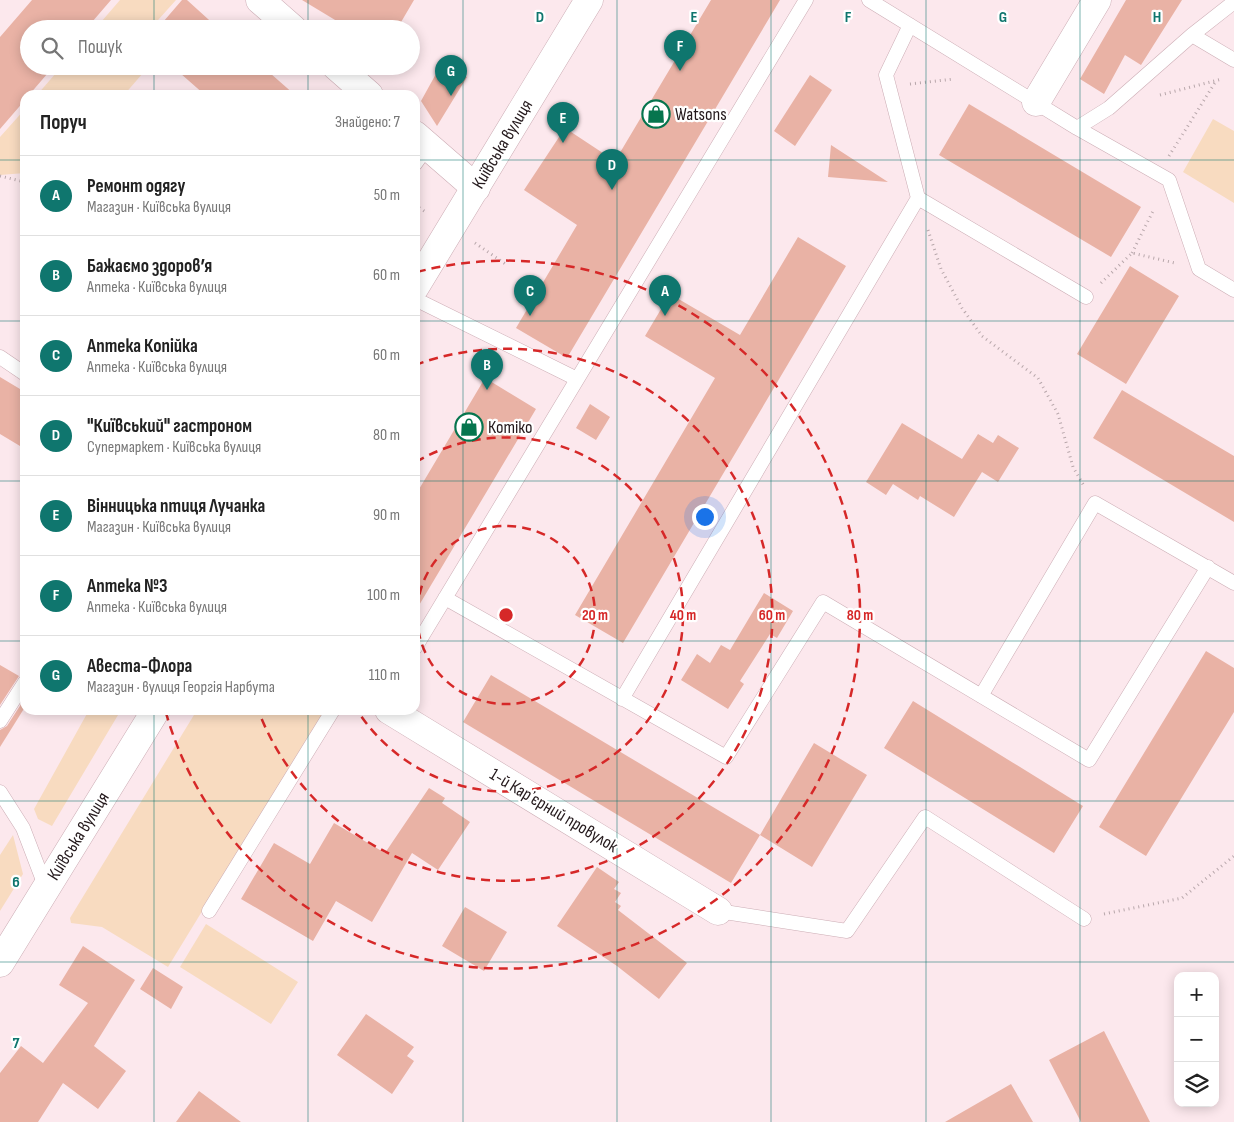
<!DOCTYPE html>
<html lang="uk">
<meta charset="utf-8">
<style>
:root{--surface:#fff;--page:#f6f6f6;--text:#222;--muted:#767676;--line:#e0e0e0;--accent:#0f766e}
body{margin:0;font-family:"Sofia Sans Condensed",sans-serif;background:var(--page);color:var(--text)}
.controls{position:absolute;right:15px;bottom:15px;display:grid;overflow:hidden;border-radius:10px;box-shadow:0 2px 12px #0003}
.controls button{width:45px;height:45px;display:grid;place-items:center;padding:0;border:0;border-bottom:1px solid var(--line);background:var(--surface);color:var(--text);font:25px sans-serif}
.you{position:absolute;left:704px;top:516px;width:18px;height:18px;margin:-12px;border:4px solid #fff;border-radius:50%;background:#1a73e8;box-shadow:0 0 0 8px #1a73e833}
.badge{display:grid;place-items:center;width:32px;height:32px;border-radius:50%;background:var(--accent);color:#fff;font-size:16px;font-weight:700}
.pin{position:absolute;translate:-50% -41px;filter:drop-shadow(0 1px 2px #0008)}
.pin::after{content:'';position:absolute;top:26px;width:18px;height:15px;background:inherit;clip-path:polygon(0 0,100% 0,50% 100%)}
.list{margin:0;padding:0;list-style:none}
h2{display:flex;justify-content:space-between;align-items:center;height:65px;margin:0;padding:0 20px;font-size:21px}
h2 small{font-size:16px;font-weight:400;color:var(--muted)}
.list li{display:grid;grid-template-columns:32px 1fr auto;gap:15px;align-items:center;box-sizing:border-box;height:80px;padding:0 20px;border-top:1px solid var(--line)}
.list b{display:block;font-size:19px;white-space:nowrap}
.list p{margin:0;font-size:16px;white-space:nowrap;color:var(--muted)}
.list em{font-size:16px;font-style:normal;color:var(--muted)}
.icon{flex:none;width:28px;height:28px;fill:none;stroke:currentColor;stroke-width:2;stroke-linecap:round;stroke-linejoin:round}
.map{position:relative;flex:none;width:1234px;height:1122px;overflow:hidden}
.search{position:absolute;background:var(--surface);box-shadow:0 2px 12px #0003;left:20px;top:20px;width:400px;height:55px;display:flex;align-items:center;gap:12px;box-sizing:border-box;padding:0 18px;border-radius:28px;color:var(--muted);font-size:19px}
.panel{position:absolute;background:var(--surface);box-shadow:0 2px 12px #0003;left:20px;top:90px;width:400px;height:625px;border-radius:15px}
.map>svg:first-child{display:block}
</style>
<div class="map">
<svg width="1234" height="1122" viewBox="0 0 1234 1122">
<rect width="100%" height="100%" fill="#fce8ed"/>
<!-- green -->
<path fill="#f8dbc0" d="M 120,0 L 176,0 L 150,29 L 95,29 Z
M 62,66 L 136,66 L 143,73 L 124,95 L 37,95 Z
M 25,109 L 25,173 L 0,175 L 0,137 Z
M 1213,119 L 1234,131 L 1234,203 L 1183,172 Z
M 89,710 L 121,710 L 52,826 L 38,819 L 34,809 Z
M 197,710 L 325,710 L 168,967 L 102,927 L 71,923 L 70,918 Z
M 13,835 L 23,874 L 0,911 L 0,855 Z
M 206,924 L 298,982 L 271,1024 L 180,967 Z"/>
<!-- building -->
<path fill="#e9b2a5" d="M 32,0 L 111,0 L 86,29 L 29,29 L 29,66 L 54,66 L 29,95 L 25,95 L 25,100 L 0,129 L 0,37 Z
M 182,0 L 187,0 L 219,29 L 157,29 Z
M 302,0 L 414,0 L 397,29 L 350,29 Z
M 711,0 L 780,0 L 567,358 L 516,328 L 577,225 L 524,190 L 565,128 L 615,161 Z
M 1126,0 L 1182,0 L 1141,65 L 1125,55 L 1104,94 L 1080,79 Z
M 442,63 L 467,77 L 437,126 L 421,101 Z
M 172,66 L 262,66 L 295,95 L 205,95 Z
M 810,75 L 832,90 L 795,146 L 774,131 Z
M 969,104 L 1141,207 L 1111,257 L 939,155 Z
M 831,145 L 888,182 L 828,177 Z
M 798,237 L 846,266 L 623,643 L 575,615 L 715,378 L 645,336 L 670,294 L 740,335 Z
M 1130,266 L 1179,296 L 1126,384 L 1077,354 Z
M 0,377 L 25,392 L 25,449 L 0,434 Z
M 485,378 L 536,409 L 415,612 L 415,496 Z
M 1122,390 L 1234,456 L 1234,522 L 1093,438 Z
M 590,404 L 610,417 L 596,440 L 576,428 Z
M 902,423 L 962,459 L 978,434 L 993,443 L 998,435 L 1019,448 L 998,482 L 982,472 L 954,517 L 920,496 L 918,500 L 893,484 L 886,495 L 866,482 Z
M 764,593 L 793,611 L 777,638 L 770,634 L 740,681 L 744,684 L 728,709 L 681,680 L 697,654 L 710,663 L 721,645 L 730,650 Z
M 1206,651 L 1234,668 L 1234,712 L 1146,856 L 1099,827 Z
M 0,665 L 19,676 L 0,705 Z
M 491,675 L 760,835 L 731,883 L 463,722 Z
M 25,698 L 25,707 L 0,747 L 0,730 L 7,726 Z
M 913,701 L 1083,806 L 1054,853 L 884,748 Z
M 814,743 L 867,775 L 812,867 L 760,835 Z
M 429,788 L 445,798 L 442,803 L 470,822 L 438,870 L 412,853 L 372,922 L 336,901 L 313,941 L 241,899 L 274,843 L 310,864 L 334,823 L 385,853 Z
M 597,867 L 619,882 L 614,889 L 621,893 L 615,902 L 621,906 L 618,910 L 687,963 L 659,999 L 617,966 L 557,926 Z
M 465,907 L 507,932 L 484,971 L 442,946 Z
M 83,946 L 135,980 L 94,1046 L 126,1071 L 98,1109 L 63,1083 L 38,1122 L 0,1122 L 0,1073 L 21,1046 L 43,1063 L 88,1003 L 59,985 Z
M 153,968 L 183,987 L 171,1009 L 140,989 Z
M 366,1014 L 414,1047 L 407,1056 L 414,1061 L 392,1094 L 337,1055 Z
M 1104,1031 L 1150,1122 L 1081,1122 L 1049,1060 Z
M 1011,1084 L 1033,1122 L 945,1122 Z
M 199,1091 L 241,1122 L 176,1122 Z"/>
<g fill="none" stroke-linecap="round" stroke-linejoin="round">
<!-- lane casing -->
<g stroke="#ccadb5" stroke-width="15">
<path id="lane" d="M 869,0 L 1077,128 L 1109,108 L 1192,35 L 1234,60
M 910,25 L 886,75 L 918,198 L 1086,297
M 1192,35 L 1234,2
M 1077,128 L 1169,180 L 1199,269 L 1234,290
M 415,164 L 428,146
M 415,299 L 577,379
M 0,357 L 25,374
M 445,598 L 726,757 L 823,602 L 1089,760 L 1208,567
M 415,648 L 806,0
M 981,696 L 1095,503 L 1234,583
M 622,699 L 918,198
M 0,721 L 25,682
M 0,792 L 23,828 L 46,888
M 209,911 L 333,710
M 718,911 L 847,931 L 925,817 L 1084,919"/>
</g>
<!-- street casing -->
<g stroke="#ccadb5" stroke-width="29">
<path id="street" d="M 260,0 L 293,29
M 336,66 L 369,95
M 1036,102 L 1097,0
M 415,135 L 476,188
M 389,710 L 718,911"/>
</g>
<!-- primary casing -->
<g stroke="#ccadb5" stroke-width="29">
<path id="primary" d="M 415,287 L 589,0
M 0,963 L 156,710"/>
</g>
<!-- path -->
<path stroke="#b8a7ab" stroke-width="3" stroke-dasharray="1 4" stroke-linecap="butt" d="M 910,84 L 954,79
M 1160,95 L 1222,79
M 1169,156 L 1216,81
M 0,176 L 25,182
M 415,205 L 427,213
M 928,230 L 941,269 L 962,308 L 982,336 L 1038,378 L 1058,414 L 1073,467 L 1084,486
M 475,243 L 507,265
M 1132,253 L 1154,209
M 1101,283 L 1132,253 L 1175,263
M 1104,914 L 1182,898 L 1234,856"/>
<!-- lane -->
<use href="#lane" stroke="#fff" stroke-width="14"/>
<!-- street -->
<use href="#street" stroke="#fff" stroke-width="28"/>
<!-- primary -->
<use href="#primary" stroke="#fff" stroke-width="28"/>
</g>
<!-- grid -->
<path fill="none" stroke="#0f766e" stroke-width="1" stroke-opacity="0.55" d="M 154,0 L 154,29M 308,0 L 308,29M 463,0 L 463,1122M 617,0 L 617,1122M 771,0 L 771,1122M 926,0 L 926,1122M 1080,0 L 1080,1122M 154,66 L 154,95M 308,66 L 308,95M 0,160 L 25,160M 415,160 L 1234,160M 0,321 L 25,321M 415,321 L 1234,321M 0,481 L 25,481M 415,481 L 1234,481M 0,641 L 25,641M 415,641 L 1234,641M 154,710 L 154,1122M 308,710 L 308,1122M 0,801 L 1234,801M 0,962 L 1234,962"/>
<!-- distance rings -->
<g fill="none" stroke="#d62828" stroke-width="2.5" stroke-dasharray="9 6">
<circle cx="506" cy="615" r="89"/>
<path d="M416 462A177 177 0 1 1 357 710"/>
<path d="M415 365A266 266 0 1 1 258 710"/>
<path d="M417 272A354 354 0 1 1 166 713"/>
</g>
<!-- icons -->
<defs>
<g id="shop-ring" transform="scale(1.4375)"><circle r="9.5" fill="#fff" stroke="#06754e" stroke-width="1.5"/><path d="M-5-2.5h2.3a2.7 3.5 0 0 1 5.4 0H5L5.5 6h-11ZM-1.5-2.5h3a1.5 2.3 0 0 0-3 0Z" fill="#06754e"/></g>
</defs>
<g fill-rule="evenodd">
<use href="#shop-ring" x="656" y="114"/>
<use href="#shop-ring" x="469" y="427"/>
</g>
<g text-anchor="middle" stroke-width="4.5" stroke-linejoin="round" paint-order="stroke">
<!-- poi labels -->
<g font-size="18" fill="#23181b" stroke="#fff" text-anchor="start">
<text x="675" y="120">Watsons</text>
<text x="488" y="433">Котіко</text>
</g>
<!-- street labels -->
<g font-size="18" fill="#23181b" stroke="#fff">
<text transform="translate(502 144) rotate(-59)" y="6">Київська вулиця</text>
<text transform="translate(554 810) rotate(31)" y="6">1-й Карʼєрний провулок</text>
<text transform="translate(78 836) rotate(-58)" y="6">Київська вулиця</text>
</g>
</g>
<g font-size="16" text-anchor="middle" font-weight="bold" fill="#0f766e" stroke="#fff" stroke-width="4.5" stroke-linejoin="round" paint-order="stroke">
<text x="540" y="22">D</text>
<text x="694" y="22">E</text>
<text x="848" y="22">F</text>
<text x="1003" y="22">G</text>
<text x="1157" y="22">H</text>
<text x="16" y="887">6</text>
<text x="16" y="1048">7</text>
</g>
<circle cx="506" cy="615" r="8" fill="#d62828" stroke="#fff" stroke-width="2.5"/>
<g font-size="15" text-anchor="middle" font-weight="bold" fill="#d62828" stroke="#fff" stroke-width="4.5" stroke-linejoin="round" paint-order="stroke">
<text x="595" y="620">20 m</text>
<text x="683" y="620">40 m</text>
<text x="772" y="620">60 m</text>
<text x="860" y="620">80 m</text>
</g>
</svg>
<div class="controls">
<button>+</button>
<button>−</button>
<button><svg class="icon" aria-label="layers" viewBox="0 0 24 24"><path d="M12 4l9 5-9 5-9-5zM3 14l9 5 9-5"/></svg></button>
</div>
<div class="you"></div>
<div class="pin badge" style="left:665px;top:316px">A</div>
<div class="pin badge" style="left:487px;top:390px">B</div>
<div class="pin badge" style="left:530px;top:316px">C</div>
<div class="pin badge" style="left:612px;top:190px">D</div>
<div class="pin badge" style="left:563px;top:143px">E</div>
<div class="pin badge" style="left:680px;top:71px">F</div>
<div class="pin badge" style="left:451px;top:96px">G</div>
<div class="search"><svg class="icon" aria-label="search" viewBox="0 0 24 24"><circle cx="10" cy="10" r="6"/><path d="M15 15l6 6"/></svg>Пошук</div>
<section class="panel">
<h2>Поруч<small>Знайдено: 7</small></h2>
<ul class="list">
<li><span class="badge">A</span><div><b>Ремонт одягу</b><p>Магазин · Київська вулиця</p></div><em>50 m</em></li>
<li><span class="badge">B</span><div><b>Бажаємо здоров’я</b><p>Аптека · Київська вулиця</p></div><em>60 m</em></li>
<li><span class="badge">C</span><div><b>Аптека Копійка</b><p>Аптека · Київська вулиця</p></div><em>60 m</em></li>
<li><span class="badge">D</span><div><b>&quot;Київський&quot; гастроном</b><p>Супермаркет · Київська вулиця</p></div><em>80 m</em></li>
<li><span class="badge">E</span><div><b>Вінницька птиця Лучанка</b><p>Магазин · Київська вулиця</p></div><em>90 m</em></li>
<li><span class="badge">F</span><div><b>Аптека №3</b><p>Аптека · Київська вулиця</p></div><em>100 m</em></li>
<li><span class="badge">G</span><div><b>Авеста-Флора</b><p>Магазин · вулиця Георгія Нарбута</p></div><em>110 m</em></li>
</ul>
</section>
</div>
